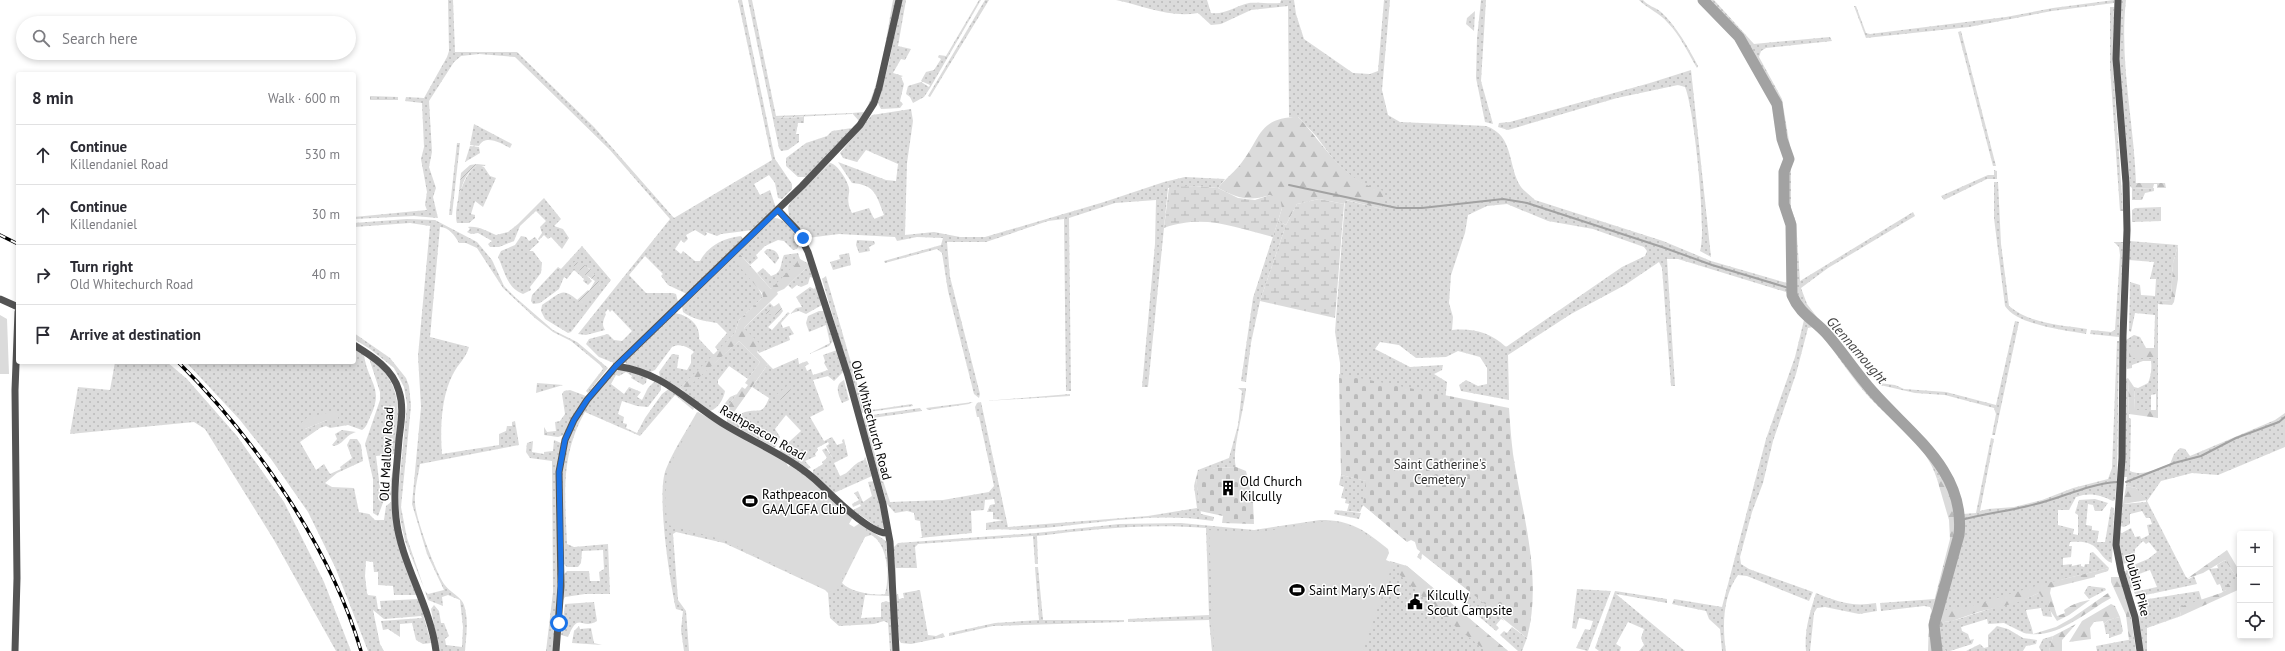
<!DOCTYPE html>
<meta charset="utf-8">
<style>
:root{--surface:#fff;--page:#f2f2f3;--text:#2b2b33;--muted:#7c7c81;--line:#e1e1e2}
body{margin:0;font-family:"PT Sans",sans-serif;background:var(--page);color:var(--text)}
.controls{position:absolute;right:12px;bottom:12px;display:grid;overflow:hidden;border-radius:4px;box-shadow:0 2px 6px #0003}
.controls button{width:36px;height:36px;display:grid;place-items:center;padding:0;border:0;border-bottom:1px solid var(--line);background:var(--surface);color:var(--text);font:20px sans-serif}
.stop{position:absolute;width:12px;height:12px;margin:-9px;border:3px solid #1a73e8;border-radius:50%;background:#fff}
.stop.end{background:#1a73e8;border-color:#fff;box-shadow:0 1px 4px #0008}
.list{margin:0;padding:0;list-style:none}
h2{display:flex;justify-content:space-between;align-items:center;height:52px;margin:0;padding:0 16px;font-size:17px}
h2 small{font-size:13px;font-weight:400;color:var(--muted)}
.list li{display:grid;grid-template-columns:26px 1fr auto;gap:12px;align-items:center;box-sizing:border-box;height:60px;padding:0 16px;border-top:1px solid var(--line)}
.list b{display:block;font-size:15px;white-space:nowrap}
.list p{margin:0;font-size:13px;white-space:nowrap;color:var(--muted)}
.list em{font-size:13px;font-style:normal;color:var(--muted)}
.icon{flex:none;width:22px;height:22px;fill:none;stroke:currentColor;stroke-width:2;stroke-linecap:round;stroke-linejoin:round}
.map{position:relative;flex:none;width:2285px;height:651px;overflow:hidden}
.search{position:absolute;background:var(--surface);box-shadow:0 2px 6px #0003;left:16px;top:16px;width:340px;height:44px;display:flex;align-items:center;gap:10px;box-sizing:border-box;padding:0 14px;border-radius:22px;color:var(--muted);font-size:15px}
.panel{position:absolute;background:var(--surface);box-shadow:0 2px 6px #0003;left:16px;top:72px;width:340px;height:292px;border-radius:4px}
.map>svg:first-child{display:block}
</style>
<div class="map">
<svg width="2285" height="651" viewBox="0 0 2285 651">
<defs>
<pattern id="grass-dots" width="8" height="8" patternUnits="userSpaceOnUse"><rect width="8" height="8" fill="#dbdbdb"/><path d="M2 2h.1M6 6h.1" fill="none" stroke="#bababa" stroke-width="1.8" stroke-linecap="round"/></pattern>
<pattern id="forest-firs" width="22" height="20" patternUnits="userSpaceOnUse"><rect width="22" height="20" fill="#dbdbdb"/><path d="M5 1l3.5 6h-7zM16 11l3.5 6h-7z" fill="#bababa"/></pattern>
<pattern id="wetland-marsh" width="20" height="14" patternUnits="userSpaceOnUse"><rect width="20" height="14" fill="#dbdbdb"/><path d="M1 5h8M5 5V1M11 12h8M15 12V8" fill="none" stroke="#bababa"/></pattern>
<pattern id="cemetery-stones" width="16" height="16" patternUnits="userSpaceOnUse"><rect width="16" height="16" fill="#dbdbdb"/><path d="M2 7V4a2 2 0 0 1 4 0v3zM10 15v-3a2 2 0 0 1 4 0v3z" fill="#bababa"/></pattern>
<pattern id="garden-furrows" width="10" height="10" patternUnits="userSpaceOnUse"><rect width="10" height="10" fill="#dbdbdb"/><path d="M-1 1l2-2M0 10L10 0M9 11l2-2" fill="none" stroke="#bababa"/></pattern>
</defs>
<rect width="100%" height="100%" fill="#fff"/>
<!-- grass -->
<path fill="url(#grass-dots)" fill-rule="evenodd" d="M 448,0 L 453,0 L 455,52 L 517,52 L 594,127 L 674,218 L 772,160 L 738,0 L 742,0 L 775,159 L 792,184 L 792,189 L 782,199 L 778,198 L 775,183 L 769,175 L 754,184 L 760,195 L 770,190 L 776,208 L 753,230 L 721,234 L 717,236 L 706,232 L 707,234 L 705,236 L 695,230 L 686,235 L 688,239 L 684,243 L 681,240 L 675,249 L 681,254 L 683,251 L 695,261 L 700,261 C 708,246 723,238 741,236 L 743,239 L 687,294 L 668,285 L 661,276 L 663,274 L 645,256 L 629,275 L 646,293 L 673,293 L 676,294 L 678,302 L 614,363 L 599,357 L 586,344 L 589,339 L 608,334 L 614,340 L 622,341 L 632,331 L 612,310 L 610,312 L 608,309 L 605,313 L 606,314 C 604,319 601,324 605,330 L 586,335 L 578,334 L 670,219 L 610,150 L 515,57 L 479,54 L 461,56 L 454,62 L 429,101 L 432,152 L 429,167 L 436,188 L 433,197 L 438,218 L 414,216 L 354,219 L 354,217 L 427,210 L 425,205 L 427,192 L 421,159 L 424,147 L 422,103 L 405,101 L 406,97 L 424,98 L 447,57 L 449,51 Z
M 748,0 L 752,0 L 776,116 L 774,116 L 775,118 L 804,117 L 804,123 L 798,123 L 796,134 L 799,134 L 799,142 L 788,150 L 781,151 L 779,148 Z
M 893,0 L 896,0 L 873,99 L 861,121 L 806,177 L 798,177 L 786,166 L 786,158 L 806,143 L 827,136 L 832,131 L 852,128 L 859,121 L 852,113 L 865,112 C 882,78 886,37 893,0 Z
M 901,0 L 906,0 L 898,46 L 911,49 L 905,60 L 901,59 L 893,73 L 903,76 L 901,77 L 904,84 L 900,101 L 903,104 L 900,108 L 881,109 L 878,103 L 889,62 Z
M 979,0 L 981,0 L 930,88 L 924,97 L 913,103 L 910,97 L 906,94 L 908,86 L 921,82 L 929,87 L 930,85 L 921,81 L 926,72 L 934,70 L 941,59 L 938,57 L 939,55 L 946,56 Z
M 985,0 L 989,0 L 930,97 L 928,96 Z
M 1116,0 L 1207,0 L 1211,13 C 1225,15 1235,6 1249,3 C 1258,2 1271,4 1280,3 L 1281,0 L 1294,0 L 1296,14 L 1304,39 L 1353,73 L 1370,74 L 1378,71 L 1384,0 L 1390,0 L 1382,90 L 1388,115 L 1400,122 L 1486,126 C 1515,136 1507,166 1521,187 C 1524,191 1531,196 1535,200 L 1663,241 L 1711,261 L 1787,283 L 1790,281 L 1789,225 L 1782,203 L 1782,172 L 1785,156 L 1780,142 L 1774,104 L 1731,29 L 1701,0 L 1714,0 L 1754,44 L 1830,37 L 1832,41 L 1766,48 L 1761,51 L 1759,57 L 1782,99 L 1791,153 L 1791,208 L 1796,222 L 1800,281 L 1913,212 L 1915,216 L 1828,268 L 1801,288 L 1807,304 L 1864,379 L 1935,450 L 1950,473 L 1937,479 C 1926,443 1894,424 1870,398 C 1852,379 1838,355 1821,335 L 1813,327 L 1808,328 L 1796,374 L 1773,441 L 1763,483 L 1752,512 L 1740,557 L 1741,564 L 1749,569 L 1813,592 L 1809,601 L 1747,576 L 1738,575 C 1723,595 1722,627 1726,651 L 1722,651 L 1720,629 L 1709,619 L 1706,611 L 1672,604 L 1674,599 L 1722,607 L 1766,439 L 1795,357 L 1804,320 L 1786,292 L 1678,259 L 1667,259 L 1675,386 L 1671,386 L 1662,268 L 1659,262 L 1625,285 L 1571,314 L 1508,355 L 1509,400 L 1461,391 L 1459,385 L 1466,380 L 1478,386 L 1487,384 L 1487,368 L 1480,357 L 1458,351 L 1446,357 L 1416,358 L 1399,345 L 1380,342 L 1375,349 L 1410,367 L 1443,365 L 1442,370 L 1434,374 L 1447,382 L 1445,403 L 1340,383 L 1340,363 L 1335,332 L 1345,200 L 1382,209 L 1371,188 L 1353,178 L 1334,160 L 1316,136 L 1298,117 L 1289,117 L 1288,6 L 1251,10 L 1221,24 L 1211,25 L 1198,13 C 1170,18 1144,6 1116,0 ZM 1507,204 L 1548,221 L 1593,229 L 1644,247 L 1647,251 L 1645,256 L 1622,267 L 1506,347 C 1490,332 1473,328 1452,330 L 1453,317 L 1449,303 L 1451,275 L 1465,233 L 1468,215 L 1487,206 Z
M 1481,0 L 1486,0 L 1481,81 L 1493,124 L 1485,122 L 1476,78 L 1477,38 Z
M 1639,0 L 1643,0 C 1648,6 1655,7 1661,12 C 1677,27 1688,47 1698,66 L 1697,68 C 1688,53 1680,35 1668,23 C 1660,13 1648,9 1639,0 Z
M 2114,0 L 2114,3 L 2052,11 L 1969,27 L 1866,38 L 1854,6 L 1856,6 L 1866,33 L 1870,34 L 2006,17 L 2053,8 Z
M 2121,0 L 2126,0 C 2119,61 2134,122 2136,183 L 2132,183 L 2132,188 L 2130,186 L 2119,56 Z
M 2110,7 L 2114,7 L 2113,67 L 2123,211 L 2120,211 L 2110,67 Z
M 1475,11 L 1474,31 L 1466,24 L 1467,18 Z
M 1961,31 L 1996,166 L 1993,166 L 1958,32 Z
M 1691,70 L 1711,257 L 1700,251 C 1707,232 1694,107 1685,87 L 1678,85 L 1617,98 L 1508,130 L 1498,127 L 1499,123 L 1510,122 L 1650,83 Z
M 370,96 L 398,97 L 398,100 L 370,100 Z
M 911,109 L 913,121 L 907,163 L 905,235 L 934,232 L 960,237 L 985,237 L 1104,202 L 1164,182 L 1185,177 L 1225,179 L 1218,188 L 1195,186 L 1168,188 L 1148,387 L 1142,387 L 1155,244 L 1156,200 L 1115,203 L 1069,218 L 1071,391 L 1066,391 L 1064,219 L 1048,221 L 986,242 L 947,242 L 950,277 L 980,394 L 979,398 L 974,394 L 948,291 L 942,253 L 937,249 L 885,263 L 884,261 L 941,245 L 943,238 L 917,237 L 897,241 L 895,237 L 839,234 L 807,238 L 789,216 L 788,207 L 791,201 L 830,163 C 836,163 846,178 848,185 C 852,194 844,197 852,213 L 869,208 L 874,219 L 884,215 C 876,194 875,185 852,183 L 838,162 L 886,180 L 896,181 L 898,164 L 866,150 L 857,162 L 843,158 L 840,153 L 872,115 Z
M 474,124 L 512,144 L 510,148 C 501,143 485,134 479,146 L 470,145 Z
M 457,143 L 460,143 L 452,215 L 449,215 Z
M 470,146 L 479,147 L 480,153 L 465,162 Z
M 476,166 L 484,167 L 490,176 L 496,178 L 483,207 L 475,201 L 471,214 L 475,215 L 475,218 L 469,223 L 457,223 C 453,210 463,174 476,166 Z
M 1994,170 L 1997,171 L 1997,179 L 1987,179 L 1944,200 L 1941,196 L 1988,175 L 1994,175 Z
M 1994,182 L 1998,182 L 2001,244 L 2009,306 C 2030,324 2061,325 2087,329 L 2086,334 C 2064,330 2017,325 2005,306 L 1994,218 Z
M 2154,188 L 2154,191 L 2145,193 L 2142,200 L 2132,200 L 2132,189 Z
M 544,198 L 561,219 L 554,226 L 563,229 L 569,238 L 562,249 L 551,237 L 548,239 L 544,235 L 539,240 L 538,239 L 542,233 L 540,227 L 546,221 L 536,211 L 520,226 L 514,241 L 499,247 L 490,247 L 488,244 L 492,241 L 478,233 L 471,234 L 467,232 L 470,229 L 468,227 C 479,226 486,231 496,235 L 508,232 L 518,224 Z
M 2161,207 L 2161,221 L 2132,222 L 2132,210 L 2135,208 Z
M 774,218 C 786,218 795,233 800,243 L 797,249 L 793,250 L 784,241 L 778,240 L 765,246 L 756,255 L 758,258 L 750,265 L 739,253 L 763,297 L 739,320 L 735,333 L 718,351 L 715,347 L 727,333 L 717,323 C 705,321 694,320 683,312 L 682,306 Z
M 407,219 L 435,220 L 477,242 L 492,260 L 504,286 L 515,297 L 553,330 L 577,342 L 608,368 L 588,393 L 586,391 L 603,369 L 600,365 L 571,341 L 553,332 L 535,318 L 503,288 L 477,248 L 466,243 L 459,243 C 455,236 449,227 440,227 L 430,337 L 469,347 C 466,358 458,364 453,374 C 441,397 440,429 442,454 L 499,445 L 499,434 L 506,431 L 507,426 L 512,426 L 512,422 L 515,421 L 519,445 L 420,464 C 418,477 414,491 415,503 C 416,520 435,570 444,584 C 449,592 462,597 464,605 C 469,621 466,636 465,651 L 439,651 L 431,609 L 434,605 L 439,611 L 441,623 L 444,623 L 449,636 L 445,639 L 446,645 L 462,647 L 463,627 L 460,600 L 448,595 L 442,597 L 443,606 L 428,600 L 425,591 L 428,594 L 444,590 L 427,554 L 412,504 L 421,407 L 418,356 L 430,226 L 410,223 L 354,227 L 354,223 Z
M 1278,221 L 1286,225 L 1260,301 L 1251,343 L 1246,382 L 1241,381 L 1253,298 Z
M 521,236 L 526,237 L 529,241 L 535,237 L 539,242 L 529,251 L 533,251 L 542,263 L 541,273 L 530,287 L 531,290 L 523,294 C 507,288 505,272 498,257 L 501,251 L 515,245 Z
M 857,240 L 874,241 L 875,244 L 869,247 L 870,251 L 859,253 L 856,245 Z
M 2129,241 L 2178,245 L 2173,263 L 2171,301 L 2158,300 L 2158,348 L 2154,348 L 2155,315 L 2135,313 L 2131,332 L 2129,331 L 2130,282 L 2140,285 L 2141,295 L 2155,296 L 2156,279 L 2150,279 L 2154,262 L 2129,260 Z
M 2114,242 L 2123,242 L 2119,337 L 2090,334 L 2091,330 L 2111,332 L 2115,330 L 2120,255 L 2119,247 Z
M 582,246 L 611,280 L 571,332 L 568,333 L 545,319 L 541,311 L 542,305 C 563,291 562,286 582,304 L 600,285 L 589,268 L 574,266 L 580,268 L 592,281 L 588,285 L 583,281 L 584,279 L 574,270 L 567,279 L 564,277 L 559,289 L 540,303 L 533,304 L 531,301 L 532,295 L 558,267 L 561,269 Z
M 767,249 C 774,249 778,252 779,258 L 775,264 L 764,252 Z
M 798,253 L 800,259 L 809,264 L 814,278 L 810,277 L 808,284 L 801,287 L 797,285 L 792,289 L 788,285 L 807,267 L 771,289 L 757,273 L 763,268 L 771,276 C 783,273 780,263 784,255 Z
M 849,253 L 851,265 L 833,270 L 830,262 L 840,259 L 839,255 Z
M 826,276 L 865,411 L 912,404 L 913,406 L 861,413 L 822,279 Z
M 816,286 L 822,305 L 806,314 L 799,311 L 789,314 L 781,323 L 783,328 L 789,326 L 794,334 L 789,336 L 790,340 L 759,353 L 744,328 L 770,303 L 774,307 L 772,308 L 774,313 L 780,315 L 768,327 L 772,330 L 788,312 L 790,314 L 796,308 L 802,307 L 796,297 L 810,287 L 814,289 Z
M 819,311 L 824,311 L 833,341 L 829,346 L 809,354 L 830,343 L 826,325 L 809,332 L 806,323 L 808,316 Z
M 675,313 C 688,315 701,325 699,339 L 714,355 L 680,388 L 683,391 L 739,341 L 760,362 L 748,379 L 729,366 L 718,380 L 718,384 L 725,391 C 724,398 718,409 710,411 L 660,377 L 659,372 L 672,354 L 679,355 L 677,368 L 687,370 L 691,363 L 691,355 L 694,352 C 688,347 680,343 672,347 L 655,370 L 650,372 L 626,364 L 625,362 Z
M 2015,321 L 2019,322 L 1995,435 L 1992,435 L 1996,414 L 1994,408 L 1945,395 L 1915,393 L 1880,385 L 1879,383 L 1895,385 L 1904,389 L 1946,392 L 1996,405 Z
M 354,333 L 390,358 L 406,378 L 409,386 L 411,406 L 401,507 L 407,538 L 424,588 L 405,541 L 399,513 L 399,485 L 407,405 L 404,387 L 394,368 L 370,349 L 354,339 Z
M 2134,335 L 2140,337 L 2146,348 L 2129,348 L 2129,358 L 2158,358 L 2158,410 L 2156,410 L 2156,394 L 2151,395 L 2151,410 L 2135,410 L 2134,387 L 2138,388 L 2148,383 C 2151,376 2152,369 2151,361 L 2143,361 L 2132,365 L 2132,368 L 2127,369 L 2127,373 L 2126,340 Z
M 2117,341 L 2119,341 L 2117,478 L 2115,500 L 2113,501 C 2100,495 2090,492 2076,497 L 2069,510 L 2058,510 L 2058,525 L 2074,529 L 2073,534 L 2078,535 L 2078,515 L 2075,513 L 2079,500 L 2095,499 L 2108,503 L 2102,511 L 2095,511 L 2093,505 L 2088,504 L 2086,525 L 2092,526 L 2092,530 L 2099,531 L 2097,542 L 2105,542 L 2111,507 L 2114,508 L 2112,563 C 2102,560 2099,547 2090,544 C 2084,541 2076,542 2070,542 L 2069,546 L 2072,546 L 2071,557 L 2063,558 L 2063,565 L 2072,564 L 2072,566 L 2081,564 L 2081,566 L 2084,567 L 2085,564 L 2089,564 L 2090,553 L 2093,552 L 2109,568 L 2064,579 L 1946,618 L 1943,605 L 1957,560 L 1963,524 L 1963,514 L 1976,513 L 1991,438 L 1994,439 L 1980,511 L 1988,509 L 2014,507 L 2042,500 L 2073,488 L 2108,479 L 2112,468 Z
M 354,348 L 364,354 C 367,382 385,387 370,417 C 368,422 366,428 362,430 L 348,425 L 330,428 L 326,426 L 320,428 L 300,442 L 316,470 L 324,464 L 330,474 L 341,469 L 340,467 L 352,458 L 347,445 L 350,439 L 357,439 L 361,445 L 363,461 L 337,473 L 325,483 L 332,487 L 354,488 L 359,512 L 369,514 L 375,520 L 384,520 L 386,506 L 391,502 L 394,520 L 419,595 L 394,595 L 393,586 L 378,585 L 378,572 L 374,572 L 373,562 L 366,561 L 365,576 L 367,593 L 368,595 L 376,596 L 378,609 L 381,609 L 380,601 L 419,599 L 431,643 L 423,644 L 416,640 L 412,623 L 400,624 L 400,637 L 388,629 L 383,630 L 381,621 L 422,618 L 421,616 L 384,619 L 373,610 L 380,644 L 384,651 L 368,651 L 335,567 L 308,512 L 271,459 L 240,420 L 186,362 L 354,362 ZM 308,417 L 327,420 L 305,429 Z
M 837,350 L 844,371 L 834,381 L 828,376 L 813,380 L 824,410 L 810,417 L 824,441 L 832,437 L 837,445 L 843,443 L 842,440 L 844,439 L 848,456 L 834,463 L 840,476 C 852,472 851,464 864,460 L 865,457 L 872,476 L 834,493 L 843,501 L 842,502 L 813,474 L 813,470 L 823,464 L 822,462 L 827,458 L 822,450 L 826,448 L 833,459 L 826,446 L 829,444 L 828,442 L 817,448 L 818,450 L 815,454 L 816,456 L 805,461 L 811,468 L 807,469 L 779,451 L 801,431 L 786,415 L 775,429 L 780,437 L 775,448 L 727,422 L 727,419 C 733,418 739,414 745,412 C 760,408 762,416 769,398 L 752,387 L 768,364 L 773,369 L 798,358 L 799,364 L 807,361 L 809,364 L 805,366 L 807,371 L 811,369 L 813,375 L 828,370 L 824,363 L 825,361 L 823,355 Z
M 369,358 C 405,383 399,416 395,454 L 376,456 L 381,496 L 388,493 L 393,469 L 391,495 L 384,500 L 378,516 L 373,513 L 373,479 L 365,444 L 380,400 L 380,392 Z
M 115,362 L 167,362 L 187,379 L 237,436 L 284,502 L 324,582 L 351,651 L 336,651 L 274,540 L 205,429 L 194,422 L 70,434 L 78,387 L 110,390 Z
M 622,369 L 647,377 L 646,383 L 643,385 L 631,378 L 632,376 L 626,372 L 619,376 L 616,375 L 611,384 L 624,394 L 629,387 L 641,392 L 637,397 L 642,400 L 648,388 L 656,380 L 661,383 L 661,390 L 648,407 L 637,406 L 622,401 L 618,414 L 624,417 L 623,423 L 627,424 L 626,428 L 637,433 L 645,418 L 662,394 L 670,388 L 694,408 L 693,410 L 675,395 L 640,436 L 585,412 C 560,456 565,496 567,544 L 574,547 L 608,544 L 610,594 L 585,594 L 565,597 L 563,600 L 564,574 L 567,571 L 589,571 L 590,581 L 600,581 L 599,572 L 604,569 L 603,550 L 582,551 L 581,563 L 578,567 L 567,567 L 564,564 C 565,520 552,467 573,427 C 584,406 600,389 616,371 Z
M 2128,378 L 2129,418 L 2131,419 L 2130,471 C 2143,477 2158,468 2170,464 L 2174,454 L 2180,448 L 2185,449 L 2190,456 L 2275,420 L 2285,413 L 2285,447 L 2218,475 L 2192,473 L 2161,481 L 2147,501 L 2186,577 L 2189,579 L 2194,576 L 2197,584 L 2141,596 L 2136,596 L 2134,592 L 2157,587 L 2150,570 L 2139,574 L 2140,584 L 2130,589 L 2125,572 L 2129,567 L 2148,559 L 2157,552 L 2149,542 L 2146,544 L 2143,541 L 2135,549 L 2135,558 L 2131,562 L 2122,564 L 2119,549 L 2119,532 L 2122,533 L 2131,528 L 2135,537 L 2140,536 L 2141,539 L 2149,535 L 2147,525 L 2152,524 L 2150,518 L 2146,518 L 2142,511 L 2130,514 L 2130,524 L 2124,527 L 2120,526 L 2123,490 L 2123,504 L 2146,502 L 2146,500 L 2136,488 L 2126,486 L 2127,477 L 2124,477 L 2126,379 Z
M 844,380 L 849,400 L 842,403 C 838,394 834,385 844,380 Z
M 537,383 L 563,385 L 536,393 Z
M 1238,388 L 1246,388 C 1245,407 1231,452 1236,467 L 1215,468 L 1196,478 L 1201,514 L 1214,517 L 1213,521 C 1152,511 1090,525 1030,529 C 1014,531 1002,528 986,530 L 986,523 L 1004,520 L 993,519 L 993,512 L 987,512 L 990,505 L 995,504 L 994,499 L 985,500 L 984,510 L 971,511 L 972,533 L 919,538 L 922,537 L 920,521 L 915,520 L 914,513 L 907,511 L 895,513 L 887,504 L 863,419 L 865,416 L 920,408 L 922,411 L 865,419 L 877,462 L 890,502 L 943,500 L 989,492 L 994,486 L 979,417 L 977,417 L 975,407 L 977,403 L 981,402 L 1008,527 L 1148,516 L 1197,508 L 1194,486 L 1198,470 L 1229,458 L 1238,425 L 1242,391 Z
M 570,390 L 586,396 L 564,435 L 558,437 L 544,435 L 544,427 L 547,432 L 556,431 L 555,422 L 560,421 L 565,414 L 562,394 L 564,391 Z
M 737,394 L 722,415 L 718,412 L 730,397 Z
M 1070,394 L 1070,396 L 985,401 Z
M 973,402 L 969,404 L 928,410 L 926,408 Z
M 697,412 L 786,462 L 788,467 L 790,465 L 798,468 L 832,499 L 841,527 L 865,527 L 886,541 L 889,596 L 865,595 L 861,618 L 881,617 L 881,603 L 886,601 L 891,603 L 893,651 L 890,651 L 888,623 L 884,621 L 874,624 L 839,626 L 830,618 L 828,593 L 825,590 L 724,543 L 676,532 L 673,534 L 678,600 L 686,611 L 689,651 L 684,651 L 681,630 L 683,611 L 676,609 C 670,582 656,493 666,469 C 674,449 687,430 697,412 ZM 871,535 C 888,544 890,576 885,594 C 873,596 851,592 842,583 L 865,537 Z
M 342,430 L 356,432 C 344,436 344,444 334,446 L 332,445 L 337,439 L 335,434 Z
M 554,440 L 561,443 L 559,583 L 554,651 L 546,651 L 553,592 L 552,461 L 530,458 L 526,452 L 527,443 L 533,441 L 532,452 L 544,454 L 544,452 L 553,451 Z
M 1341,475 L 1367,481 L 1405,540 L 1363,505 L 1360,512 L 1347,511 L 1349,504 L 1345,503 L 1346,499 L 1341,498 L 1344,487 L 1339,485 Z
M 874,481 L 884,523 L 884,528 L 880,529 L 853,510 L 861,506 L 860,504 L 853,507 L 852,504 L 859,500 L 854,493 L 858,491 L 863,502 L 872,496 L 868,482 Z
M 1335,510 L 1361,513 L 1359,519 L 1334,514 Z
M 1320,520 C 1352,520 1364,530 1388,549 L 1389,553 L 1218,651 L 1212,651 L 1209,620 L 1128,622 L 1128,619 L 1209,615 L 1206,528 C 1149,523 1093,529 1037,536 L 1038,564 L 1035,564 L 1033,536 L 918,544 L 915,547 L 917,568 L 896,568 L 896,590 L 893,553 L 894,547 L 898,543 L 1036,533 L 1119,524 L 1181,523 L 1254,530 Z
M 1421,550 L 1505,621 L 1501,619 L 1496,625 L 1499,628 L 1496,631 L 1462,602 L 1470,592 L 1422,554 L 1421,560 L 1417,557 Z
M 2225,560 L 2239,581 L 2223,592 L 2220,584 L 2217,585 L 2209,569 L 2218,568 L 2217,565 Z
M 1390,561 L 1407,566 L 1508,651 L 1358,651 Z
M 1035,567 L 1038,567 L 1043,620 L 1124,620 L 1124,622 L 993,626 L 949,636 L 949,633 L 995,623 L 1039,620 Z
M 2117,577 L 2120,577 L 2130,610 L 2136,651 L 2097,651 L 2096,646 L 2133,639 L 2128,610 Z
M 2088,586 L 2105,588 L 2106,590 L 2089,599 L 2084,593 Z
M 1577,589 L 1611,591 L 1588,651 L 1576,648 L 1585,629 L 1590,630 L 1593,621 L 1579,618 L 1576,629 L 1572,628 Z
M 920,590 L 928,635 L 936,636 L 943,633 L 945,637 L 911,644 L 901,643 L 899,640 L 896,595 L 898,594 L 899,599 L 904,598 L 903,593 Z
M 1615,591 L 1667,599 L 1667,603 L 1616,594 L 1685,651 L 1639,651 L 1644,645 L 1641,638 L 1644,629 L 1628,622 L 1616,644 L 1621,647 L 1620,651 L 1599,651 L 1595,648 Z
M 2199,591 L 2202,601 L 2179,607 L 2181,616 L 2147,628 L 2147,651 L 2142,651 L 2138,604 L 2142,600 Z
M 1816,593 C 1838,602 1852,607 1876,603 L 1877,611 L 1859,614 L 1825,607 L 1817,608 L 1814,613 L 1810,651 L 1806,651 C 1804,631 1810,612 1816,593 Z
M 2039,593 L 2050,608 L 2052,617 L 2043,616 L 2041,608 L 2026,610 C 2028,620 2032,625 2033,634 L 2024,633 L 2004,623 L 1988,624 L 1987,619 L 1961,627 L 1962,631 L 1968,634 L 1970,640 L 1974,639 L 1972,644 L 1950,651 L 1946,651 C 1937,641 1938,633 1944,622 C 1956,621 1966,616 1977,613 C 2000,605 2017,603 2039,593 Z
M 1935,599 L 1932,611 L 1930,607 L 1924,606 L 1881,611 L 1880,603 Z
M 594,602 L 597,621 C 581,631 579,610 568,637 L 561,635 L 565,604 Z
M 2120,617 L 2123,631 L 2121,634 L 2109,638 L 2109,634 L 2106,634 L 2104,624 L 2108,620 Z
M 579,626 L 580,629 L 591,628 L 594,643 L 602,645 L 572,643 L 574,631 Z
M 1997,626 L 2008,629 L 2023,638 L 2037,640 L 2036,644 L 2026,646 L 2023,651 L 1966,651 L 1980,644 L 1984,648 L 1988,647 L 1988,635 Z
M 1512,627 L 1527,638 L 1522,651 L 1518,651 L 1500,635 L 1504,631 L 1507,633 Z
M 2053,636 L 2049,651 L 2041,651 L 2039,647 L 2043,639 Z"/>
<!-- forest -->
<path fill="url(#forest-firs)" d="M 1298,117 C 1326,146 1342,181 1384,191 L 1382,209 L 1346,200 L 1344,204 L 1319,199 L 1297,204 L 1286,225 L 1278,221 L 1282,208 L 1270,195 C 1248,202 1238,198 1218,188 C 1224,180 1232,174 1239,166 C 1261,140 1257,117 1298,117 Z
M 2132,183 L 2165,183 L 2166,188 L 2157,188 L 2157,184 L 2154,184 L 2153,188 L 2132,189 Z
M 2178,245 L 2178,279 L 2174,302 L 2172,305 L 2158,304 L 2158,300 L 2171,301 L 2173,263 Z
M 739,253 L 771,289 L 800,259 L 807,267 L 784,289 L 777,292 L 778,294 L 744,328 L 762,346 L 757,352 L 768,364 L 734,412 L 724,417 L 722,415 L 742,387 L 745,389 L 748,385 L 745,383 L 760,362 L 739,341 L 684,391 L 680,388 L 735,333 L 739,320 L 763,297 L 762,293 L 733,259 Z
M 2129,348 L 2158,348 L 2158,358 L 2129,358 Z
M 2128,378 L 2134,387 L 2135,410 L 2158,410 L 2158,418 L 2129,414 Z
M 1950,473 C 1974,520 1957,558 1943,605 L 1946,610 L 1971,606 L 2039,585 L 2109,568 L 2108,571 L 2095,575 L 2095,577 L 2051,588 L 2050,593 L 2057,616 L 2065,613 L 2064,610 C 2072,604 2082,601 2090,600 L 2069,615 L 2057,621 L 2039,593 L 2016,603 L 1978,612 L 1952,621 L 1944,622 L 1938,638 L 1946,651 L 1928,651 L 1929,621 L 1950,539 L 1949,520 L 1937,479 Z
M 2126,486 L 2136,488 L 2147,500 L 2123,504 Z
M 2227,550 L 2240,572 L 2240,589 L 2181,616 L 2179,607 L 2221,593 L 2226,590 L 2227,584 L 2239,581 L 2225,560 L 2203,573 L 2188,578 Z
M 1400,566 L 1407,566 L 1508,651 L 1486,651 L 1440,614 L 1399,574 Z
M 2111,577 L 2117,577 C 2126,596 2131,618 2133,639 L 2129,640 L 2126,615 L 2111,582 Z
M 2108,593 L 2111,598 C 2085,612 2056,641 2024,633 L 2033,634 L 2056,627 L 2072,618 Z
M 2111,604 L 2115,606 L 2120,617 L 2108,620 L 2104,624 L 2103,621 L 2094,622 L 2090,628 L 2091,639 L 2069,642 L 2082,621 Z
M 2076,624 L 2062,640 L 2062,651 L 2049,651 L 2053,636 Z"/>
<!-- wetland -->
<path fill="url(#wetland-marsh)" d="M 1195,186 L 1218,188 L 1238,198 L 1255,200 L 1270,195 L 1280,198 L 1282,208 L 1273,237 C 1233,227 1204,214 1164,228 L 1169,187 Z
M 1319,199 L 1344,204 L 1335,318 L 1260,301 L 1286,225 L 1297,204 Z"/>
<!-- cemetery -->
<path fill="url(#cemetery-stones)" d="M 1339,374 L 1509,408 C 1510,423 1511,438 1513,454 C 1522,514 1543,577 1527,638 L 1417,549 L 1415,542 L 1411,540 L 1407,542 L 1363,505 L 1366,481 L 1341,475 Z
M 1236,467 L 1246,471 L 1253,502 L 1254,524 L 1222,523 L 1223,516 L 1200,511 L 1196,478 L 1198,474 L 1215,468 Z"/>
<!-- garden -->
<path fill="url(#garden-furrows)" d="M 852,113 L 852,114 L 775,118 L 774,116 Z
M 477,164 L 486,165 L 479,168 L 476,166 C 460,176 459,201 456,218 L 461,173 L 470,165 Z
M 574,262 C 585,262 598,275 600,285 L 593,295 L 582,305 L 577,300 L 588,290 L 589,291 L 595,281 C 589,277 579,270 572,265 Z
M 779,303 L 783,311 L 780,315 L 766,314 L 767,311 L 772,310 L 772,308 Z
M 787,386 L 792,392 L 782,401 L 776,395 Z"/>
<!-- pitch -->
<path fill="#dbdbdb" d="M 0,315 L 7,319 L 9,374 L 0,374 Z
M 336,411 L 339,420 L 327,420 L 305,429 L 301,423 L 308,417 Z
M 698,412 L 786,462 L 788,467 L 805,476 L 853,517 L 849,524 L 854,527 L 860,523 L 865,527 L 867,533 L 836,590 L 831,592 L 724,540 L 668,525 L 665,504 L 667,470 Z
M 1326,521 C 1353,522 1369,535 1389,553 L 1386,560 L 1393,563 L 1363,651 L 1214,651 L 1209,530 L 1255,533 Z"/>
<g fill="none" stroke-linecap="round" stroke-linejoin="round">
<!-- stream -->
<path stroke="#a2a2a2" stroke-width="2" d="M 1289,185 L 1397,208 L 1422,208 L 1503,199 L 1527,203 L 1662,247 L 1712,265 L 1792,289
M 2126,482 L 2174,463 L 2201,456 L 2236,438 L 2279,422 L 2285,417
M 1961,520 C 1986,513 2011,511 2036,504 C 2064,497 2088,484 2117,482"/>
<!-- river -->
<path stroke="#a2a2a2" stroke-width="11" d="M 1703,0 L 1739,37 L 1777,104 L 1782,139 L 1789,159 L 1784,172 L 1784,204 L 1791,225 L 1792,295 C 1800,314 1813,319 1826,333 C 1843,352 1856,373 1873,392 C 1911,435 1966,471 1959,535 L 1934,625 L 1937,651"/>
<!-- tertiary -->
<path stroke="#545454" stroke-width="7" d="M 2118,0 L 2116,59 L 2126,183 L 2127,230 L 2123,336 L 2122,458 L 2116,545 L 2121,571 L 2135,617 L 2140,651
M 778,210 L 797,230 L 808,252 L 848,376 L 883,504 L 890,542 L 896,651
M 0,299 L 18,307
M 354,345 C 372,356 393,369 399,391 C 404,407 401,423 399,439 C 397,466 393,491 396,518 C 401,564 430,604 436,651
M 616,366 C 664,373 684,399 722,423 C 756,444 794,458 822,486 C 834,498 872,535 888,533
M 15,651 L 17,578 L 15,390 L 18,312
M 556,651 L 561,586 L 559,472 L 565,440 L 574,420 L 587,400 L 616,366 L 802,186 L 860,125 L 874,103 L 879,88 L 899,0"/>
<!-- rail casing -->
<g stroke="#000" stroke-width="3.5">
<path id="rail" d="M 0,235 L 18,244
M 178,362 C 254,437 331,548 361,651"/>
</g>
<!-- rail -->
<use href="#rail" stroke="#fff" stroke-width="2" stroke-dasharray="6" stroke-linecap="butt"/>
</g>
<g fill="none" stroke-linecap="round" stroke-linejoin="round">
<!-- route -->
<path stroke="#1a73e8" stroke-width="5" d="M 559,623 L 561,569 L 559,472 L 565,440 L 574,420 L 587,400 L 616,366 L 778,210 L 803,238"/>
</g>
<!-- icons -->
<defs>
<g id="building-bare" transform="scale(1.2)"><path d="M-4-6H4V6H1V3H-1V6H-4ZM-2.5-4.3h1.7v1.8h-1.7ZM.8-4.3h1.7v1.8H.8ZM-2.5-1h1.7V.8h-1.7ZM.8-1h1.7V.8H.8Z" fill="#000" stroke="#fff" stroke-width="2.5" paint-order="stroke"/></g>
<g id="stadium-bare" transform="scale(1.2)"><path d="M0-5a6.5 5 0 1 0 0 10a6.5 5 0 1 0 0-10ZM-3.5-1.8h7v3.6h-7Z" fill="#000" stroke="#fff" stroke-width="2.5" paint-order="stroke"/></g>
<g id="civic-bare" transform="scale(1.2)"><path d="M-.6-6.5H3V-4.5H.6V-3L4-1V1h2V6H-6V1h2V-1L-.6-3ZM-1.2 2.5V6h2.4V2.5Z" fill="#000" stroke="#fff" stroke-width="2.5" paint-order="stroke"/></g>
</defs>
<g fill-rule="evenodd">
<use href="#building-bare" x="1228" y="488"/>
<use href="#stadium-bare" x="750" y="501"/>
<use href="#stadium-bare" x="1297" y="590"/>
<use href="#civic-bare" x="1415" y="602"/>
</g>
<g text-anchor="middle" stroke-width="3" stroke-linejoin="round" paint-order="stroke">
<!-- street labels -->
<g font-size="13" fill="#000" stroke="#fff">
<text transform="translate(872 420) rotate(75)" y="5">Old Whitechurch Road</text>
<text transform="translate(763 432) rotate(30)" y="5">Rathpeacon Road</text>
<text transform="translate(386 454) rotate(-87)" y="5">Old Mallow Road</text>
<text transform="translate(2138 585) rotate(75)" y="5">Dublin Pike</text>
</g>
<!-- park labels -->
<g font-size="13" fill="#323232" stroke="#fff">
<text x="1440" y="469">Saint Catherine's<tspan x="1440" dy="15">Cemetery</tspan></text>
</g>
<!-- poi labels -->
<g font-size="13" fill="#000" stroke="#fff" text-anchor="start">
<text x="1240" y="486">Old Church<tspan x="1240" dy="15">Kilcully</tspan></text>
<text x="762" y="499">Rathpeacon<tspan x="762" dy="15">GAA/LGFA Club</tspan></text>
<text x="1309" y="595">Saint Mary's AFC</text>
<text x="1427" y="600">Kilcully<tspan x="1427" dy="15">Scout Campsite</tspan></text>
</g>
<!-- water labels -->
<g font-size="14" font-style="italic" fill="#434343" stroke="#fff">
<text transform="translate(1857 350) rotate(49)" y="5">Glennamought</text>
</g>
</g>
</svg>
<div class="controls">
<button>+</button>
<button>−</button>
<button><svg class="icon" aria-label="locate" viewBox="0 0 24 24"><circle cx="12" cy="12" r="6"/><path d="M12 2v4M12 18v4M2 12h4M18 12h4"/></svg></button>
</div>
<div class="stop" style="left:559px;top:623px"></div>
<div class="stop end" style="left:803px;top:238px"></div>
<div class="search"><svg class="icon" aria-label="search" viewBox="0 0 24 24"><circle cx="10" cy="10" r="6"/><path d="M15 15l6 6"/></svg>Search here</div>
<section class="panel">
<h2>8 min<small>Walk · 600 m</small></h2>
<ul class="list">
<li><svg class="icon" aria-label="ahead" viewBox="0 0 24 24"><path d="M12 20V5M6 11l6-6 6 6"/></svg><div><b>Continue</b><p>Killendaniel Road</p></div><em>530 m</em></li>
<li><svg class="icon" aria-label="ahead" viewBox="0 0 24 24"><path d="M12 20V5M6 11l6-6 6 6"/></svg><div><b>Continue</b><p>Killendaniel</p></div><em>30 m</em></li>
<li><svg class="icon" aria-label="right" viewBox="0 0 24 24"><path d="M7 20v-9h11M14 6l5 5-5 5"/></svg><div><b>Turn right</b><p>Old Whitechurch Road</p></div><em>40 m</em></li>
<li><svg class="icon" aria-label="arrive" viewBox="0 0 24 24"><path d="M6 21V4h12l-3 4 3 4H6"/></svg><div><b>Arrive at destination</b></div></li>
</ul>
</section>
</div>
